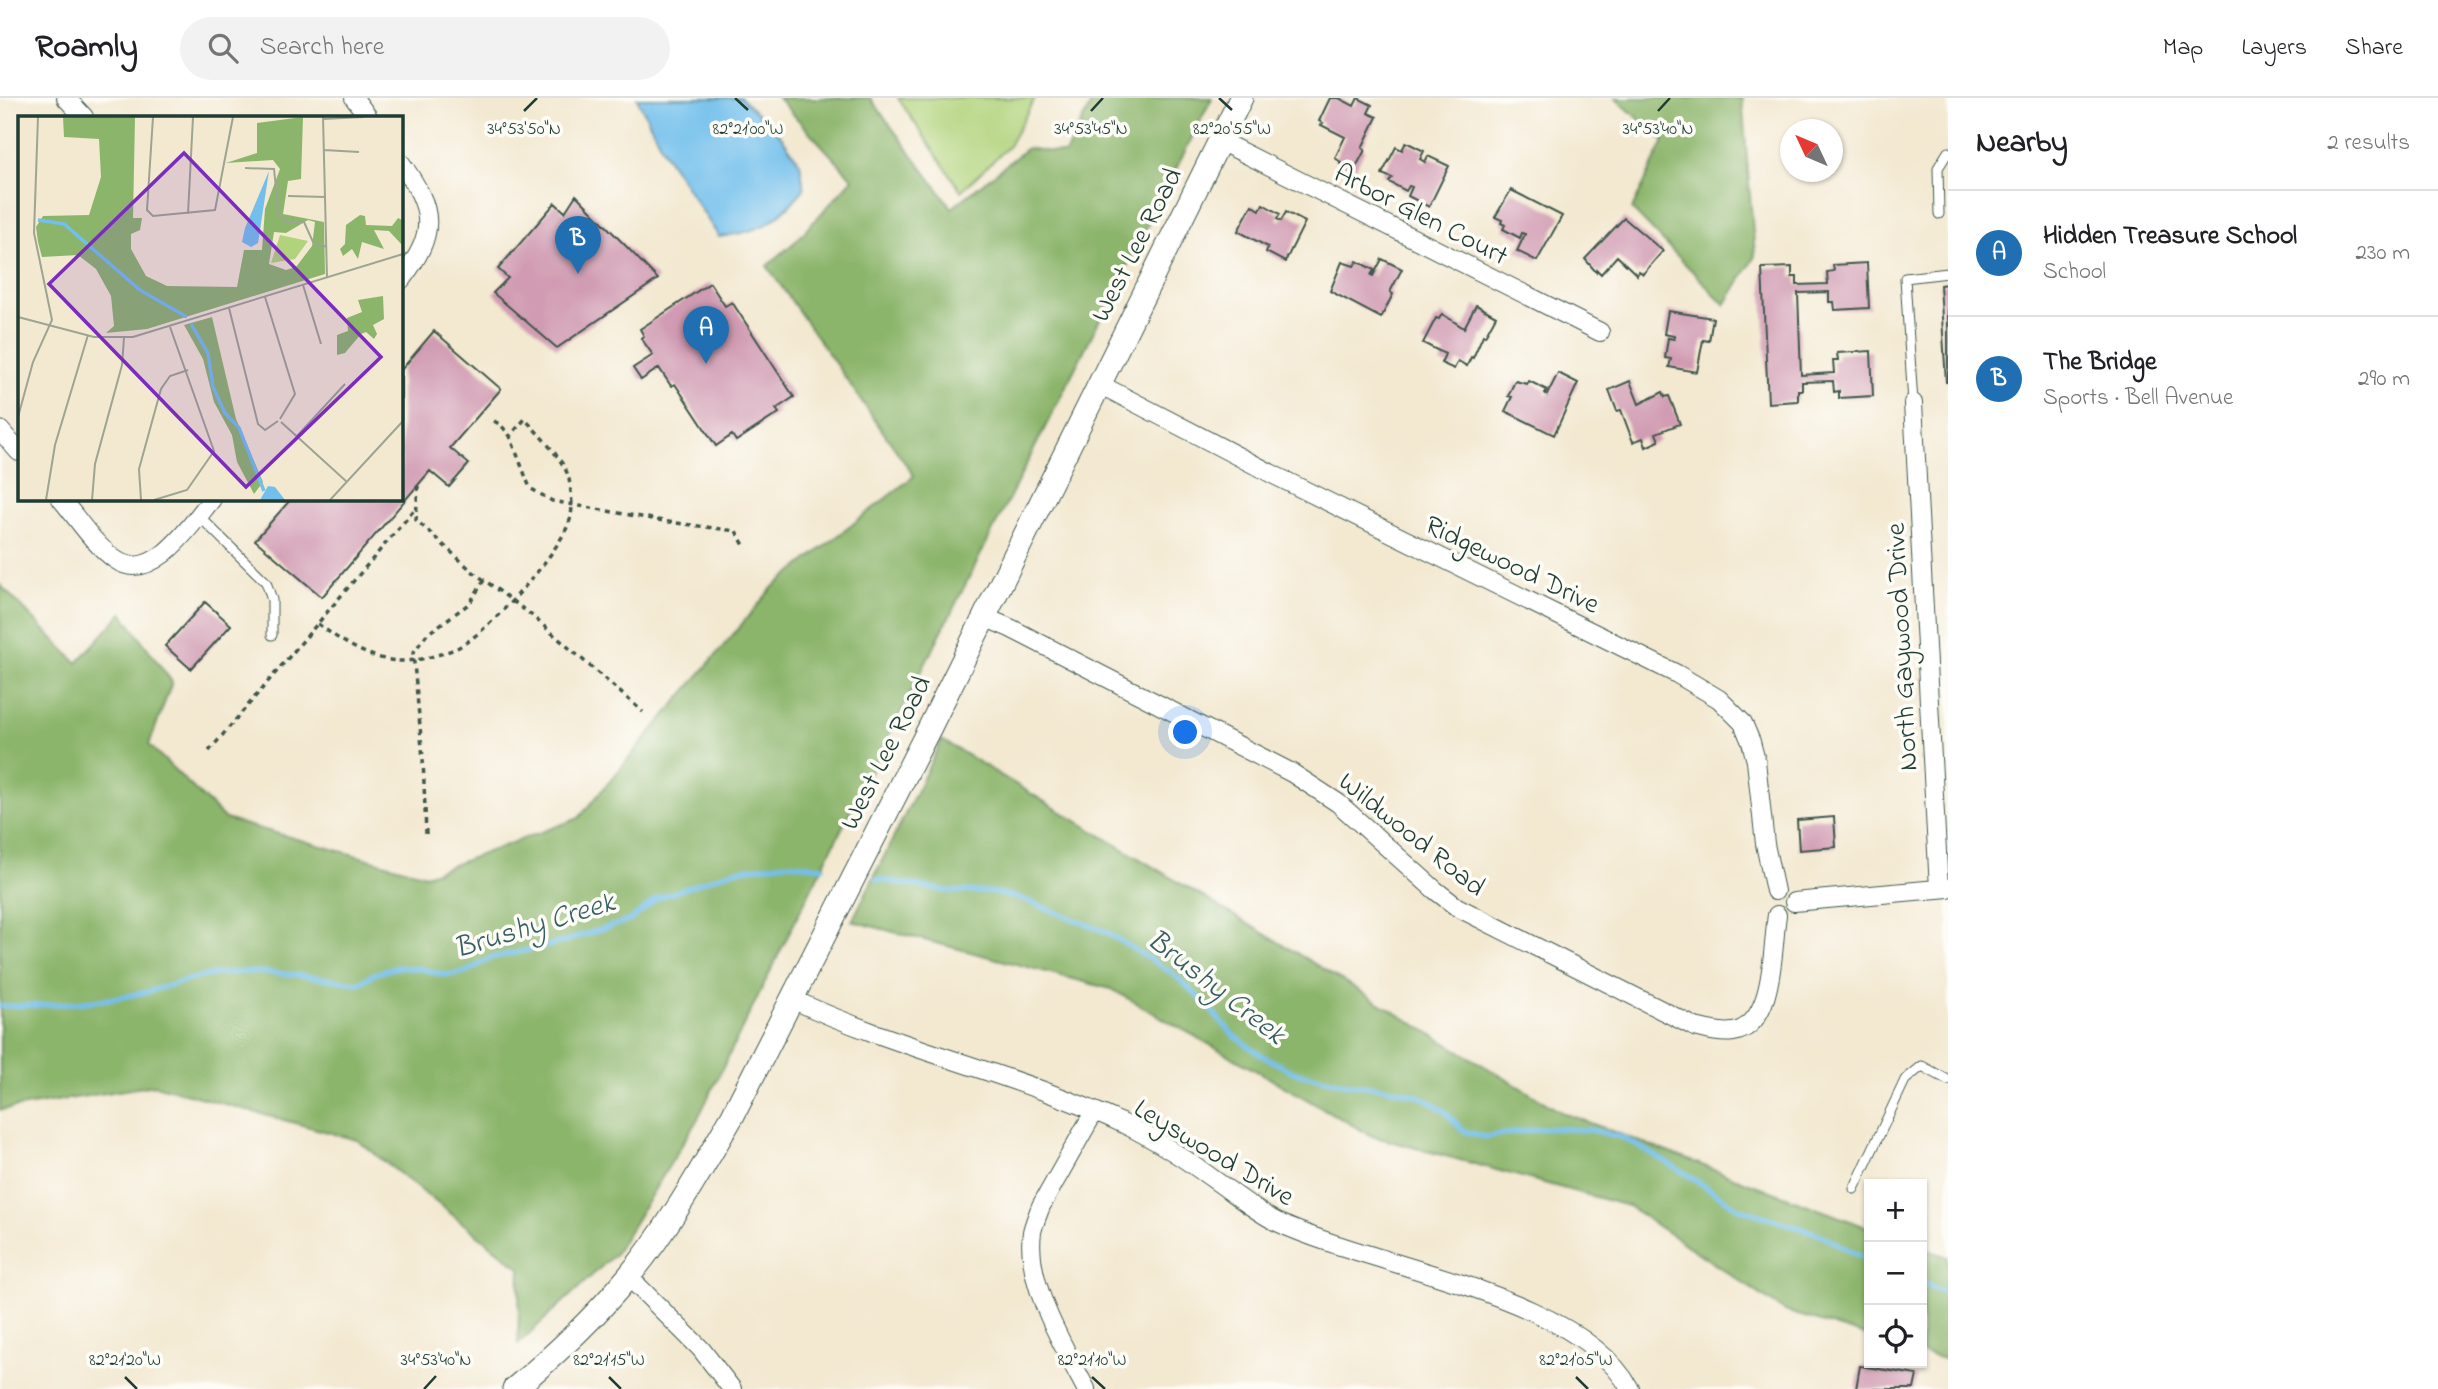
<!DOCTYPE html>
<meta charset="utf-8">
<style>
:root{--surface:#fff;--page:#f2f2f2;--text:#202124;--muted:#757577;--line:#e0e0e0;--accent:#1f6fb2}
body{margin:0;font-family:"Indie Flower",sans-serif;background:var(--page);color:var(--text)}
.controls{position:absolute;right:21px;bottom:21px;display:grid;overflow:hidden;border-radius:0px;box-shadow:0 2px 5px #0004}
.controls button{width:63px;height:63px;display:grid;place-items:center;padding:0;border:0;border-bottom:2px solid var(--line);background:var(--surface);color:var(--text);font:35px sans-serif}
.compass{position:absolute;left:1780px;top:21px;width:63px;height:63px;border-radius:50%;background:var(--surface);box-shadow:0 2px 5px #0004;rotate:314deg}
.you{position:absolute;left:1186px;top:635px;width:24px;height:24px;margin:-18px;border:5px solid #fff;border-radius:50%;background:#1a73e8;box-shadow:0 0 0 10px #1a73e833}
.badge{display:grid;place-items:center;width:46px;height:46px;border-radius:50%;background:var(--accent);color:#fff;font-size:23px;font-weight:700}
.pin{position:absolute;translate:-50% -58px;filter:drop-shadow(0 2px 4px #0008)}
.pin::after{content:'';position:absolute;top:37px;width:24px;height:21px;background:inherit;clip-path:polygon(0 0,100% 0,50% 100%)}
.list{margin:0;padding:0;list-style:none}
h2{display:flex;justify-content:space-between;align-items:center;height:91px;margin:0;padding:0 28px;font-size:30px}
h2 small{font-size:23px;font-weight:400;color:var(--muted)}
.list li{display:grid;grid-template-columns:46px 1fr auto;gap:21px;align-items:center;box-sizing:border-box;height:126px;padding:0 28px;border-top:2px solid var(--line)}
.list b{display:block;font-size:26px;white-space:nowrap}
.list p{margin:0;font-size:23px;white-space:nowrap;color:var(--muted)}
.list em{font-size:23px;font-style:normal;color:var(--muted)}
.icon{flex:none;width:38px;height:38px;fill:none;stroke:currentColor;stroke-width:2;stroke-linecap:round;stroke-linejoin:round}
.map{position:relative;flex:none;width:1948px;height:1291px;overflow:hidden}
header{display:flex;align-items:center;gap:42px;box-sizing:border-box;height:98px;padding:0 35px;background:var(--surface);border-bottom:2px solid var(--line)}
header strong{font-size:33px}
nav{display:flex;gap:38px;margin-inline-start:auto;font-size:24px}
.search{width:490px;height:63px;background:var(--page);display:flex;align-items:center;gap:18px;box-sizing:border-box;padding:0 24px;border-radius:38px;color:var(--muted);font-size:26px}
main{display:flex}
aside{flex:1;background:var(--surface)}
.map>svg:first-child{display:block}
</style>
<header>
<strong>Roamly</strong>
<div class="search"><svg class="icon" aria-label="search" viewBox="0 0 24 24"><circle cx="10" cy="10" r="6"/><path d="M15 15l6 6"/></svg>Search here</div>
<nav><a>Map</a><a>Layers</a><a>Share</a></nav>
</header>
<main>
<div class="map">
<svg width="1948" height="1291" viewBox="0 0 1948 1291">
<rect width="100%" height="100%" fill="#fdfcf7"/>
<filter id="ink" filterUnits="userSpaceOnUse"><feTurbulence type="fractalNoise" baseFrequency=".0143" numOctaves="2"/><feDisplacementMap in="SourceGraphic" scale="14" xChannelSelector="R" yChannelSelector="G"/><feConvolveMatrix kernelMatrix="1 2 1 2 8 2 1 2 1" color-interpolation-filters="sRGB"/></filter>
<filter id="wash" filterUnits="userSpaceOnUse"><feTurbulence type="fractalNoise" baseFrequency=".00686" numOctaves="4" result="noise"/><feDisplacementMap in="SourceGraphic" scale="28" xChannelSelector="R" yChannelSelector="G"/><feGaussianBlur stdDeviation="1.57" result="paint"/><feColorMatrix in="noise" values="0 0 0 0 0 0 0 0 0 0 0 0 0 0 0 0 0 1.4 0 .05"/><feComposite in="paint" operator="in"/></filter>
<g filter="url(#wash)">
<rect width="100%" height="100%" fill="#f3e8d0"/>
<!-- green -->
<path fill="#b1d37c" stroke="#688858" stroke-width="2" d="M 898,0 L 1035,0 L 1009,48 L 961,93 Z"/>
<!-- forest -->
<path fill="#8cb56c" stroke="#567950" stroke-width="2" d="M 778,0 L 870,0 L 952,110 L 1027,50 L 1065,56 L 1094,0 L 1212,0 L 801,811 L 697,1022 L 615,1156 L 518,1246 L 520,1170 L 357,1042 L 155,987 L 0,1012 L 0,487 L 77,565 L 122,515 L 172,584 L 149,647 L 225,721 L 426,777 L 579,720 L 773,489 L 914,378 L 767,168 L 796,143 L 853,81 Z
M 1615,0 L 1742,0 L 1755,158 L 1725,207 L 1632,111 L 1664,43 Z
M 942,642 L 1561,1014 L 1869,1130 L 1869,1239 L 1785,1213 L 1628,1108 L 1372,1038 L 1111,891 L 852,823 Z
M 1922,1150 L 1948,1159 L 1948,1262 L 1922,1255 Z"/>
<!-- water -->
<path fill="#72bfec" stroke="#487e90" stroke-width="2" d="M 637,0 L 741,0 L 780,37 L 800,65 L 804,91 C 775,125 764,133 719,139 L 665,56 Z"/>
<g fill="none" stroke-linecap="round" stroke-linejoin="round">
<!-- stream -->
<path stroke="#72bfec" stroke-width="5" d="M 876,781 L 948,793 L 990,794 L 1020,800 L 1106,834 L 1172,875 L 1202,902 L 1233,937 L 1261,957 L 1293,974 L 1349,986 L 1394,991 L 1422,999 L 1446,1014 L 1462,1032 L 1484,1039 L 1546,1030 L 1592,1032 L 1624,1040 L 1686,1076 L 1738,1110 L 1819,1136 L 1869,1163
M 0,908 C 46,908 93,905 138,896 C 168,889 196,877 226,875 C 270,871 316,880 359,885 L 374,876 L 397,869 L 422,871 L 444,877 L 466,874 L 491,860 L 552,847 L 631,822 L 656,801 L 735,772 L 786,765 L 823,769
M 1922,1185 L 1948,1195"/>
</g>
<g id="blocks">
<!-- building -->
<path fill="#d19cb3" d="M 1330,0 L 1339,0 L 1354,8 L 1358,0 L 1372,7 L 1368,15 L 1377,19 L 1362,50 L 1365,52 L 1355,71 L 1340,66 L 1341,64 L 1335,60 L 1345,39 L 1321,27 L 1323,25 L 1319,23 Z
M 1406,44 L 1424,53 L 1420,61 L 1425,64 L 1428,58 L 1449,68 L 1429,109 L 1408,98 L 1412,89 L 1409,88 L 1406,93 L 1389,84 L 1392,80 L 1382,76 L 1396,49 L 1402,52 Z
M 1511,92 L 1562,118 L 1537,163 L 1517,153 L 1525,136 L 1522,135 L 1520,140 L 1503,131 L 1505,127 L 1501,125 L 1502,122 L 1495,119 Z
M 576,97 L 658,181 L 557,250 L 493,195 L 508,180 L 498,171 L 555,105 L 565,114 Z
M 1263,106 L 1280,116 L 1277,121 L 1281,123 L 1286,114 L 1305,124 L 1285,164 L 1266,154 L 1268,149 L 1238,133 L 1252,107 L 1260,112 Z
M 1624,120 L 1663,153 L 1643,176 L 1639,173 L 1637,177 L 1617,158 L 1601,176 L 1597,172 L 1596,174 L 1585,161 Z
M 1382,161 L 1402,171 L 1390,194 L 1393,196 L 1381,220 L 1330,193 L 1342,164 L 1354,168 L 1357,163 L 1374,172 L 1371,177 L 1373,178 Z
M 1867,165 L 1869,210 L 1835,212 L 1834,204 L 1829,204 L 1829,194 L 1798,195 L 1801,277 L 1834,275 L 1833,262 L 1838,262 L 1837,255 L 1871,253 L 1873,298 L 1839,300 L 1839,293 L 1834,294 L 1833,283 L 1802,284 L 1802,292 L 1798,292 L 1798,303 L 1768,305 L 1762,170 L 1792,169 L 1792,179 L 1797,179 L 1797,187 L 1828,186 L 1827,174 L 1834,173 L 1833,167 Z
M 710,185 L 725,208 L 732,204 L 794,299 L 776,311 L 779,315 L 736,343 L 732,337 L 716,348 L 675,286 L 671,288 L 659,270 L 641,282 L 633,270 L 653,257 L 641,240 L 644,238 L 640,231 Z
M 1948,186 L 1948,284 L 1946,284 L 1940,187 Z
M 1476,207 L 1496,218 L 1485,238 L 1483,237 L 1473,260 L 1471,259 L 1467,268 L 1458,263 L 1454,271 L 1441,265 L 1445,256 L 1423,245 L 1436,220 L 1439,221 L 1442,216 L 1464,230 Z
M 1668,213 L 1713,220 L 1709,243 L 1703,242 L 1697,274 L 1669,269 L 1671,261 L 1665,260 L 1668,240 L 1674,241 L 1674,238 L 1664,236 Z
M 434,233 L 501,291 L 450,350 L 469,366 L 449,389 L 430,373 L 322,499 L 255,442 L 291,401 L 401,401 L 401,272 Z
M 1558,275 L 1578,285 L 1554,337 L 1505,313 L 1512,299 L 1508,298 L 1515,283 L 1527,286 L 1529,283 L 1547,292 L 1545,295 L 1547,297 Z
M 1630,283 L 1639,306 L 1663,294 L 1665,299 L 1669,298 L 1680,326 L 1656,335 L 1659,343 L 1646,349 L 1643,340 L 1633,344 L 1621,312 L 1617,313 L 1609,292 Z
M 205,504 L 231,527 L 191,571 L 165,548 Z
M 1834,719 L 1836,749 L 1799,752 L 1797,722 Z
M 1860,1268 L 1917,1277 L 1914,1291 L 1856,1291 Z"/>
</g>
</g>
<g filter="url(#ink)">
<use href="#blocks" fill-opacity="0" stroke="#3f574b" stroke-width="2"/>
<g fill="none" stroke-linecap="round" stroke-linejoin="round">
<!-- service casing -->
<g stroke="#3f574b" stroke-width="11">
<path id="service" d="M 1939,116 L 1938,70 L 1948,54
M 1913,305 L 1905,180 L 1948,175
M 198,417 L 266,484 L 272,502 L 272,537
M 1854,1091 L 1905,982 L 1922,968 L 1948,982"/>
</g>
<!-- minor casing -->
<g stroke="#3f574b" stroke-width="20">
<path id="minor" d="M 66,0 L 84,19
M 354,0 L 368,19
M 1220,43 L 1600,234
M 401,65 C 435,112 437,135 401,182
M 1099,286 L 1276,378 L 1677,576 L 1719,601 L 1743,625 L 1751,644 L 1756,663 L 1765,746 L 1775,793
M 1913,305 L 1939,791
M 0,332 L 19,354
M 61,401 C 78,421 94,447 116,462 C 153,487 192,425 212,401
M 984,519 L 1010,530 L 1292,675 L 1338,705 L 1435,792 L 1457,809 L 1695,929 C 1707,932 1720,936 1733,934 C 1775,928 1772,849 1777,817
M 1794,804 L 1948,790
M 794,902 C 901,952 1018,976 1126,1027 C 1157,1042 1187,1062 1216,1083 C 1236,1097 1255,1113 1277,1124 C 1372,1169 1579,1196 1630,1291
M 628,1178 L 701,1251 L 732,1291
M 1086,1291 C 1063,1247 1025,1185 1032,1134 C 1034,1125 1038,1116 1041,1108 L 1094,1014"/>
</g>
<!-- tertiary casing -->
<g stroke="#3f574b" stroke-width="25">
<path id="tertiary" d="M 514,1291 C 554,1258 595,1219 628,1179 C 669,1130 701,1072 733,1017 L 930,629 L 1241,0"/>
</g>
<!-- path -->
<path stroke="#3f574b" stroke-width="3.5" stroke-dasharray="5 5" stroke-linecap="butt" d="M 494,323 L 501,327 L 510,338
M 418,388 L 416,422 L 472,473 L 530,516 L 643,614
M 318,526 C 346,547 379,568 416,562 C 429,560 445,555 457,550 C 487,536 565,450 571,418 C 573,407 571,392 569,381 C 565,362 537,335 525,321 L 510,338 L 530,390 L 552,403 L 669,424 L 736,433 L 745,449
M 209,653 L 415,411
M 426,736 L 423,660 L 413,555 L 427,536 L 470,505 L 484,482"/>
<!-- service -->
<use href="#service" stroke="#fff" stroke-width="9"/>
<!-- minor -->
<use href="#minor" stroke="#fff" stroke-width="18"/>
<!-- tertiary -->
<use href="#tertiary" stroke="#fff" stroke-width="23"/>
</g>
</g>
<!-- ticks -->
<path fill="none" stroke="#1f3d34" stroke-width="2.5" d="M 735,0 L 748,12M 1219,0 L 1232,12M 524,13 L 537,0M 1091,13 L 1103,0M 1658,13 L 1670,0M 125,1279 L 137,1291M 609,1279 L 621,1291M 1092,1279 L 1105,1291M 1576,1279 L 1588,1291M 424,1291 L 436,1278"/>
<g text-anchor="middle" stroke-width="7" stroke-linejoin="round" paint-order="stroke">
<!-- street labels -->
<g font-size="28" fill="#1f3d34" stroke="#fdfcf7">
<text transform="translate(1422 115) rotate(27)" y="10">Arbor Glen Court</text>
<text transform="translate(1135 146) rotate(-63)" y="10">West Lee Road</text>
<text transform="translate(1513 465) rotate(26)" y="10">Ridgewood Drive</text>
<text transform="translate(1900 549) rotate(-93)" y="10">North Gaywood Drive</text>
<text transform="translate(884 654) rotate(-63)" y="10">West Lee Road</text>
<text transform="translate(1413 735) rotate(39)" y="10">Wildwood Road</text>
<text transform="translate(1215 1053) rotate(31)" y="10">Leyswood Drive</text>
</g>
<!-- water labels -->
<g font-size="30" font-style="italic" fill="#345e62" stroke="#fdfcf7">
<text transform="translate(534 826) rotate(-17)" y="10">Brushy Creek</text>
<text transform="translate(1217 888) rotate(38)" y="10">Brushy Creek</text>
</g>
</g>
<!-- overview -->
<g transform="translate(18 18)">
<rect width="385" height="385" fill="#f3e8d0"/>
<path d="M 262,119 L 290,125 L 277,143 L 253,147 Z" fill="#b1d37c"/>
<path d="M 45,1 L 117,1 L 115,102 L 124,102 L 122,114 L 113,118 L 113,133 L 128,160 L 149,170 L 219,171 L 226,134 L 244,134 L 247,93 L 262,53 L 255,44 L 208,47 L 239,37 L 239,7 L 285,1 L 283,63 L 270,65 L 265,98 L 306,106 L 307,158 L 129,213 L 88,217 L 96,210 L 93,180 L 78,153 L 60,139 L 24,141 L 20,126 L 18,111 L 25,100 L 71,99 L 83,61 L 81,23 L 46,21 ZM 290,104 L 297,106 L 294,130 L 278,151 L 268,154 L 251,148 L 256,116 L 268,117 ZM 342,99 L 347,100 L 348,109 L 374,110 L 380,102 L 384,104 L 385,130 L 371,115 L 356,114 L 366,133 L 344,126 L 340,143 L 334,133 L 325,140 L 322,133 L 327,128 L 328,109 ZM 365,180 L 366,203 L 355,209 L 359,218 L 356,223 L 348,216 L 343,218 L 327,237 L 319,239 L 319,219 L 330,215 L 329,202 L 344,196 L 340,184 ZM 194,201 L 218,303 L 245,366 L 236,378 L 219,346 L 214,319 L 196,286 L 185,243 L 166,209 Z" fill="#8cb56c" fill-rule="evenodd"/>
<path d="M 251,55 L 240,127 L 233,131 L 224,126 L 227,112 ZM 250,370 L 257,371 L 267,384 L 242,384 Z" fill="#72bfec"/>
<path fill="none" stroke="#72bfec" stroke-width="3.5" d="M 20,104 L 46,108 L 122,174 L 169,201M 173,208 L 190,237 L 195,271 L 207,297 L 221,312 L 246,375"/>
<path fill="none" stroke="#9ea492" stroke-width="2" d="M 135,1 L 129,94 L 135,100 L 197,94 L 215,1M 305,1 L 309,162M 305,3 L 346,1M 306,34 L 341,36M 227,52 L 256,53 L 261,100 L 269,106 L 286,106 L 295,126 L 309,131M 270,80 L 308,81M 170,98 L 175,1M 285,169 L 303,228M 247,181 L 277,278 L 262,303M 211,192 L 240,308 L 247,314 L 260,305M 0,201 L 76,221 L 115,221 L 385,138M 0,301 L 15,246 L 34,204 L 16,117 L 20,1M 263,306 L 329,366M 279,320 L 327,268M 28,384 L 37,329 L 70,219M 74,384 L 77,348 L 104,249 L 106,222M 123,384 L 121,353 L 143,273 L 152,260 L 170,254M 136,384 L 169,374 L 196,335 L 152,211M 312,384 L 385,305"/>
<path fill="#7b2cbf" fill-opacity="0.15" stroke="#7b2cbf" stroke-width="3.5" d="M 166,37 L 363,241 L 228,371 L 31,168 Z"/>
<rect width="385" height="385" fill="none" stroke="#1f3d34" stroke-width="3.5"/>
</g>
<g font-size="18" text-anchor="middle" fill="#1f3d34" stroke="#fdfcf7" stroke-width="7" stroke-linejoin="round" paint-order="stroke">
<text x="748" y="36">82°21'00"W</text>
<text x="1232" y="36">82°20'55"W</text>
<text x="524" y="36">34°53'50"N</text>
<text x="1091" y="36">34°53'45"N</text>
<text x="1658" y="36">34°53'40"N</text>
<text x="436" y="1267">34°53'40"N</text>
<text x="125" y="1267">82°21'20"W</text>
<text x="609" y="1267">82°21'15"W</text>
<text x="1092" y="1267">82°21'10"W</text>
<text x="1576" y="1267">82°21'05"W</text>
</g>
</svg>
<div class="controls">
<button>+</button>
<button>−</button>
<button><svg class="icon" aria-label="locate" viewBox="0 0 24 24"><circle cx="12" cy="12" r="6"/><path d="M12 2v4M12 18v4M2 12h4M18 12h4"/></svg></button>
</div>
<svg class="compass" viewBox="-18 -18 36 36"><path d="M0-13l5 13h-10z" fill="#e53935"/><path d="M0 13l5-13h-10z" fill="#757577"/></svg>
<div class="you"></div>
<div class="pin badge" style="left:706px;top:266px">A</div>
<div class="pin badge" style="left:578px;top:176px">B</div>
</div>
<aside>
<h2>Nearby<small>2 results</small></h2>
<ul class="list">
<li><span class="badge">A</span><div><b>Hidden Treasure School</b><p>School</p></div><em>230 m</em></li>
<li><span class="badge">B</span><div><b>The Bridge</b><p>Sports · Bell Avenue</p></div><em>290 m</em></li>
</ul>
</aside>
</main>
